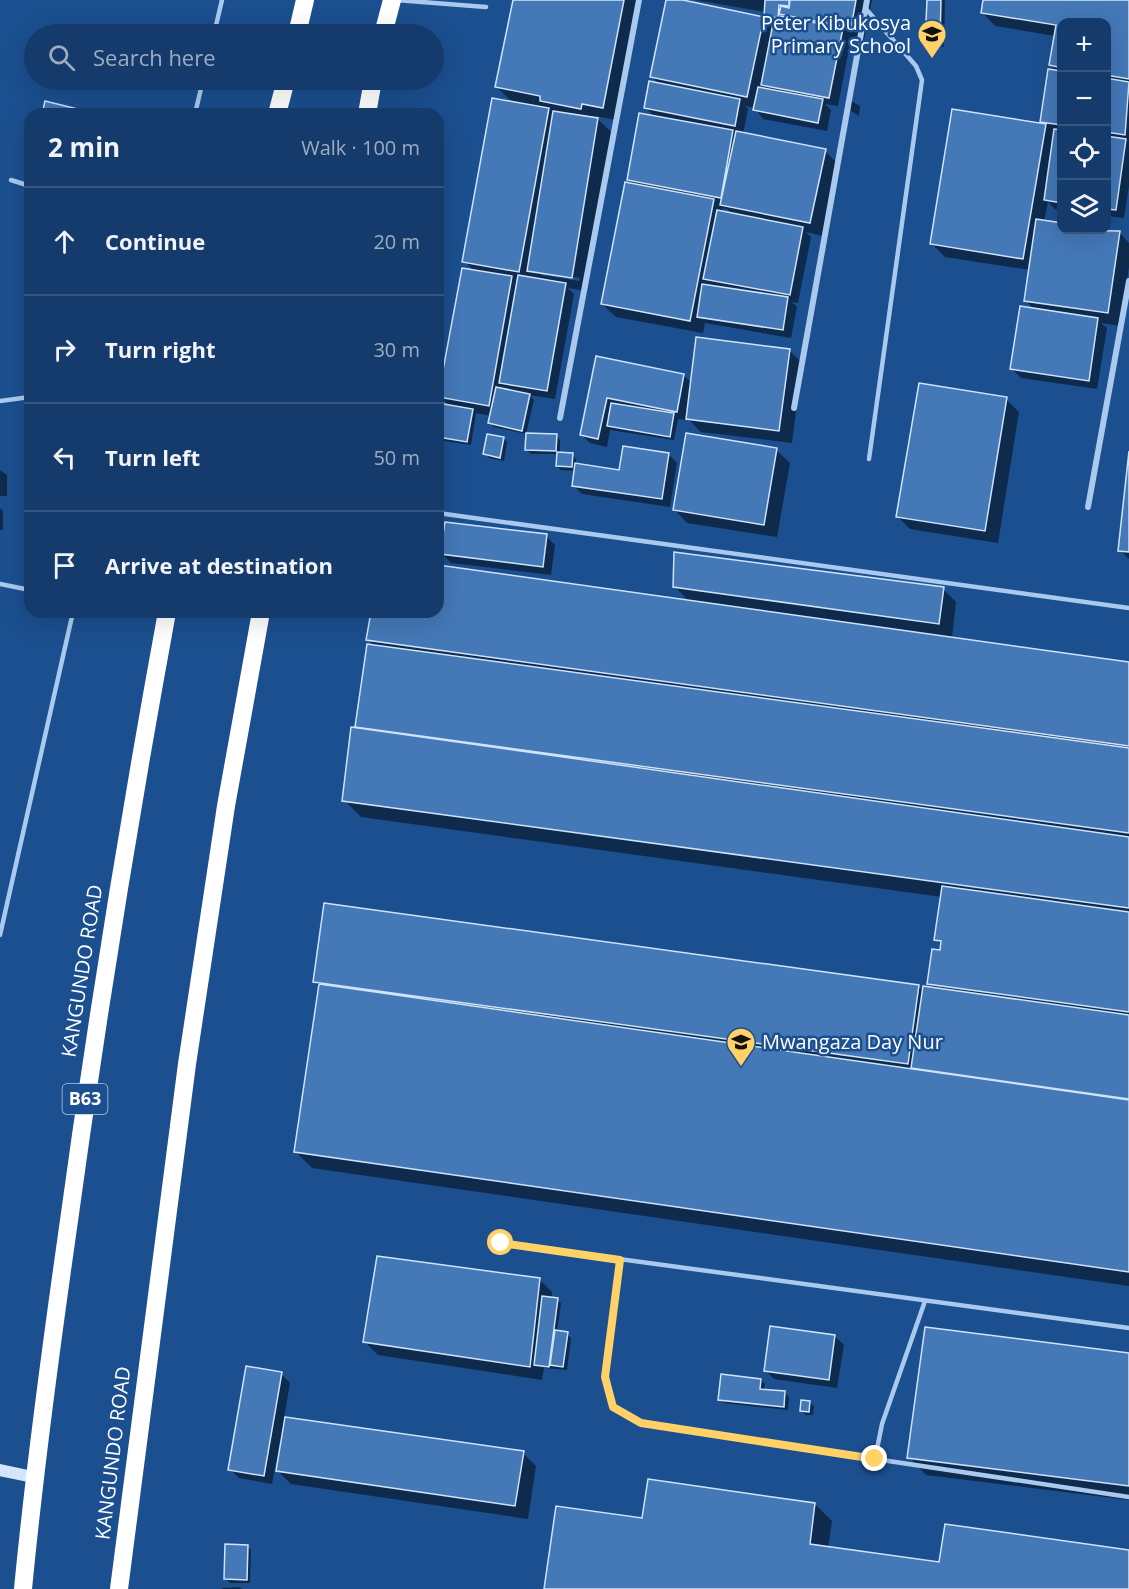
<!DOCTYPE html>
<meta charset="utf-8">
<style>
:root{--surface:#143b6b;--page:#214673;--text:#f1f3f6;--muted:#9dadc1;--line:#33557e}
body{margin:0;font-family:"Open Sans",sans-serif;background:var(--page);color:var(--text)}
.controls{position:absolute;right:18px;top:18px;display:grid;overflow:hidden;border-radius:12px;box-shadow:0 6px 24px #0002}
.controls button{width:54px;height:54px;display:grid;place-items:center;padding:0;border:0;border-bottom:2px solid var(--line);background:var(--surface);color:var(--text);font:30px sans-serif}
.stop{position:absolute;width:18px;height:18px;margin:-14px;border:4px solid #ffd166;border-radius:50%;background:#fff}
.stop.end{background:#ffd166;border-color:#fff;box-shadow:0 2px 6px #0008}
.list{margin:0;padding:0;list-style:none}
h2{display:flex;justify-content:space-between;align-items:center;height:78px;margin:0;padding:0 24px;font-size:26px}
h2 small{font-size:20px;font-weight:400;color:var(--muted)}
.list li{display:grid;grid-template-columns:39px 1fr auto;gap:18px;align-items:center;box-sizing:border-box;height:108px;padding:0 24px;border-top:2px solid var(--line)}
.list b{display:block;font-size:22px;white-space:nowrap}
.list em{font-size:20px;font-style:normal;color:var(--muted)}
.icon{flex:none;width:33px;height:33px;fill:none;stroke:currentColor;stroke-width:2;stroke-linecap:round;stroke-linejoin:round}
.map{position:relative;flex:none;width:1129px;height:1589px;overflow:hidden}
.search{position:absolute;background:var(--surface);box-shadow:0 6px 24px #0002;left:24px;top:24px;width:420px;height:66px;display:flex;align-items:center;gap:15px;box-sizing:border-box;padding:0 21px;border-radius:33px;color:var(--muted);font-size:22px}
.panel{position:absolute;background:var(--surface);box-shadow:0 6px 24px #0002;left:24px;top:108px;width:420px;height:510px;border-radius:18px}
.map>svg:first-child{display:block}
</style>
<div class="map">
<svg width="1129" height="1589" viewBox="0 0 1129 1589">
<rect width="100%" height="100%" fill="#1b4f8f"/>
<!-- shadow -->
<path fill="#0007" fill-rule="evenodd" d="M 514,0 L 639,0 L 616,120 L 595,116 L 611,132 L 585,291 L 568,288 L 574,294 L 555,399 L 529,395 L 534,400 L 526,434 L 494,427 L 490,423 L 492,416 L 476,413 L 471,445 L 438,440 L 438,359 L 445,366 L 474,271 L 464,261 L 513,103 L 497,87 ZM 541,272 L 580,278 L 579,281 L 541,275 ZM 441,397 L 450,406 L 440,405 Z
M 667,0 L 763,18 L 774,28 L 775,20 L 770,19 L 766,12 L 695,0 L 872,0 L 864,40 L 851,38 L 838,106 L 825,104 L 831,110 L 827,131 L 763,119 L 755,108 L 745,106 L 748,109 L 743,134 L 825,151 L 838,164 L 823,236 L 806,232 L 811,237 L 798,303 L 792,302 L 797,307 L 791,338 L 705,323 L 703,333 L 616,317 L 602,304 L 634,186 L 628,179 L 655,117 L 646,108 L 660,85 L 652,77 ZM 721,208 L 727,209 L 733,215 L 727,214 Z
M 928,0 L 945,0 L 944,47 L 931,47 L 927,43 Z
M 984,0 L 1129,0 L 1129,186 L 1124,218 L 1106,216 L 1106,22 L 1062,22 L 1062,210 L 1055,209 L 1048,202 L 1044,222 L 1062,230 L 1119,232 L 1129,243 L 1129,267 L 1120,326 L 1101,323 L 1107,328 L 1097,389 L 1021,378 L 1012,369 L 1035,310 L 1026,301 L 1030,270 L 945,257 L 932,244 L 1046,125 L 1042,121 L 1057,72 L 1050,65 L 1055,36 L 995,26 L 982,12 Z
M 851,101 L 860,106 L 859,116 L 851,111 Z
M 789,350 L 802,363 L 792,443 L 701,432 L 686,417 L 685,420 L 678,419 L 674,440 L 610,430 L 607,447 L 590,443 L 581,434 L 597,358 L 683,375 L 692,383 Z
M 1006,399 L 1019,412 L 998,543 L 910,529 L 897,516 Z
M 556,436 L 560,440 L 560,453 L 572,455 L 576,459 L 576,465 L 620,471 L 668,454 L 677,463 L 670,507 L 582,494 L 573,485 L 576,471 L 561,470 L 557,466 L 558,454 L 531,454 L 527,450 Z
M 503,438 L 507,442 L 504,461 L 489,458 L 485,454 Z
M 776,450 L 790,463 L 777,537 L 687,523 L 674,509 Z
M 1129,465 L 1129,559 L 1120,550 Z
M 0,470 L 7,475 L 7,496 L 0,496 Z
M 0,508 L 3,511 L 3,530 L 0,530 Z
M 546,536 L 555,545 L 551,575 L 451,563 L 442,554 Z
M 438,566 L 690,602 L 674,586 L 943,589 L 956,602 L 952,638 L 1129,663 L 1129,1286 L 312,1168 L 295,1151 L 320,987 L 314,982 L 918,986 L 924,992 L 933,989 L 928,984 L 941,952 L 942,945 L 936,939 L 942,897 L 361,817 L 344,800 L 368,646 L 375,647 L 368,639 L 372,612 L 438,612 Z
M 539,1279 L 552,1292 L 552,1298 L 561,1303 L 557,1332 L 567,1334 L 571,1338 L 567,1370 L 544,1368 L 542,1380 L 378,1355 L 364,1341 Z
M 835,1336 L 844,1345 L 837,1388 L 774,1379 L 765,1370 Z
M 1129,1354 L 1129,1500 L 926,1475 L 909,1457 Z
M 281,1374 L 290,1383 L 284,1418 L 523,1453 L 536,1466 L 528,1519 L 291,1484 L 278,1471 L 283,1441 L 280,1441 L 272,1484 L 239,1478 L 230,1469 Z
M 761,1380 L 765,1384 L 764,1390 L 785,1393 L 789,1397 L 788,1410 L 724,1403 L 720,1399 Z
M 810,1402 L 814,1406 L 813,1415 L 806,1415 L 801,1411 Z
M 815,1504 L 832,1521 L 828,1548 L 940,1564 L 1129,1551 L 1129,1589 L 546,1589 L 644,1520 Z
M 247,1546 L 251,1550 L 250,1583 L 230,1583 L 226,1579 Z
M 240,1587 L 242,1589 L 222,1589 L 222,1588 Z"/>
<!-- building -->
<path fill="#4478b7" stroke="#cfe3fa" stroke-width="1.5" d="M 513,0 L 624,0 L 603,108 L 582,104 L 581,109 L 540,101 L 540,96 L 495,87 Z
M 666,0 L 683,0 L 764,17 L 747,97 L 650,77 Z
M 765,0 L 789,0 L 789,6 L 779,5 L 778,18 L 764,16 Z
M 790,0 L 856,0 L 851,28 L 779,14 L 781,6 L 789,8 Z
M 927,0 L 941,0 L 940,43 L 925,43 Z
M 983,0 L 1129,0 L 1129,79 L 1106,75 L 1106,22 L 1062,22 L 1062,68 L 1049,65 L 1056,25 L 981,13 Z
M 780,16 L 843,28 L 829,98 L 761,85 L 774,18 L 780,19 Z
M 1048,69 L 1062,71 L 1062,125 L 1040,122 Z
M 1106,78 L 1129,82 L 1125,135 L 1106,132 Z
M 649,81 L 740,99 L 735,126 L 644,108 Z
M 758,87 L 823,99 L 818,123 L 753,110 Z
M 492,98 L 549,108 L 519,272 L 462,262 Z
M 45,101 L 98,114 L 42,114 Z
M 952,109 L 1046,124 L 1023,259 L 930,244 Z
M 553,111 L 598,118 L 572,278 L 527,271 Z
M 639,113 L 733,130 L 721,198 L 627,180 Z
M 1054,129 L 1062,130 L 1062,203 L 1044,200 Z
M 736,131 L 826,149 L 810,223 L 720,205 Z
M 1106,136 L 1126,139 L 1116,210 L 1106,209 Z
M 625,182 L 714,199 L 690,321 L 601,304 Z
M 717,210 L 803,227 L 790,295 L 703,279 Z
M 1036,219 L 1062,223 L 1062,230 L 1120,231 L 1108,313 L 1024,301 Z
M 462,268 L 512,276 L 489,406 L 438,397 Z
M 518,275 L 566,283 L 547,391 L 499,383 Z
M 702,284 L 788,297 L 783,330 L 697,317 Z
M 1020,306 L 1098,318 L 1089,381 L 1010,369 Z
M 696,337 L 790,349 L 779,431 L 686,419 Z
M 596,356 L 684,374 L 677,412 L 607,398 L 598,439 L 580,435 Z
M 919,383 L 1007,397 L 985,531 L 896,517 Z
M 496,387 L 530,394 L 522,431 L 488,423 Z
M 438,403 L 473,409 L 467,442 L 438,437 Z
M 611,403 L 674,413 L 670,437 L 607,426 Z
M 526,433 L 557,434 L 556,451 L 525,450 Z
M 686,433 L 777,448 L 764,525 L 673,510 Z
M 487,434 L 504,437 L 500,458 L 483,454 Z
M 623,446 L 669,453 L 662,499 L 572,486 L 575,463 L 619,470 Z
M 1129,451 L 1129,552 L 1118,551 Z
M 557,452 L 573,453 L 572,467 L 556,466 Z
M 445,522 L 547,534 L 543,567 L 440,554 Z
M 674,552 L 944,587 L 939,624 L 673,587 Z
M 438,565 L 1129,662 L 1129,746 L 366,640 L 371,612 L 438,612 Z
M 367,644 L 1129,748 L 1129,833 L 355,727 Z
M 351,727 L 1129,837 L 1129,908 L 342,801 Z
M 942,886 L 1129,912 L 1129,1012 L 927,984 L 932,949 L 940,950 L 941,941 L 934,940 Z
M 324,903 L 919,985 L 908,1064 L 313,982 Z
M 319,984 L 1129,1100 L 1129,1272 L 294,1152 Z
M 923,986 L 1129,1015 L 1129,1099 L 911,1068 Z
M 377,1256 L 540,1278 L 530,1367 L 363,1342 Z
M 542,1296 L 558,1298 L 549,1367 L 534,1365 Z
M 770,1326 L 835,1335 L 829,1380 L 764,1371 Z
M 925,1327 L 1129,1353 L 1129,1486 L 907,1458 Z
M 555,1330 L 568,1332 L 563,1367 L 550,1365 Z
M 246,1366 L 282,1372 L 264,1476 L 228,1470 Z
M 721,1374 L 761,1379 L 760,1389 L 785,1391 L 784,1407 L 718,1400 Z
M 801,1400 L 810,1401 L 809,1412 L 800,1411 Z
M 285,1417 L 524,1451 L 515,1506 L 276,1471 Z
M 648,1479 L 815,1503 L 810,1544 L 939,1562 L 945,1524 L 1129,1550 L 1129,1589 L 544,1589 L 556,1506 L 642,1518 Z
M 225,1544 L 248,1545 L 247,1580 L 224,1579 Z"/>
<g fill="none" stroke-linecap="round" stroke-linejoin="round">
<!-- lane -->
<path stroke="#a9c9ee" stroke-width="4.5" d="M 396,0 L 486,7
M 866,9 L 916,66 L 922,80 L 869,459
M 214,34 L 222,0
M 195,114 L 203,80
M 11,180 L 30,186
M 0,401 L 30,397
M 438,513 L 1129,608
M 0,584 L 30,590
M 0,935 L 73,612
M 501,1243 L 1129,1328
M 620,1260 L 605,1377 L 613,1407 L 641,1423 L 875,1459 L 882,1424 L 925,1301
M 875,1459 L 1129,1497"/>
<!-- street -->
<path stroke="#a9c9ee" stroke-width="6" d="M 794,408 L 867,0
M 560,418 L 639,0
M 1088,507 L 1129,281"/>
<!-- secondary -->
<path stroke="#d6e6fa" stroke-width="12" d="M 0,1470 L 33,1477"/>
<!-- highway -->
<path stroke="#fff" stroke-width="18" d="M 297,34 L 305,0
M 383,34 L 392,0
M 277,114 L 286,80
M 367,114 L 373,80
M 23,1589 C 34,1475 49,1362 65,1249 C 94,1036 128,824 167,612
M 119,1589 L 187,1064 L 226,806 L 261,612"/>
</g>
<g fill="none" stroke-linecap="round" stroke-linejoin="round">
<!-- route -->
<path stroke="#ffd166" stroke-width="8" d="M 501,1243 L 620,1260 L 605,1377 L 613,1407 L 641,1423 L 875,1459"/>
</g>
<!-- icons -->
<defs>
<g id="school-pin" transform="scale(1.5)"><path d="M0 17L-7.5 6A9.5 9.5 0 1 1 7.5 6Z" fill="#ffd166" stroke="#1b4f8f"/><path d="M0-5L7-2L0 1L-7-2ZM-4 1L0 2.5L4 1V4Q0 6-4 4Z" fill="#111"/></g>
</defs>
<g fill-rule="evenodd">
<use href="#school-pin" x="932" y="34"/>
<use href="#school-pin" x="741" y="1042"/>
</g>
<g text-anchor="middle" stroke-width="5" stroke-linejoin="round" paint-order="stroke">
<!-- shield labels -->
<rect fill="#1b4f8f" stroke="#bbcadd" stroke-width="1.5" x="62.5" y="1084" width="45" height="30" rx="4.5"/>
<g font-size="18" font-weight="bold" fill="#fff">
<text x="85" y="1105">B63</text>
</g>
<!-- poi labels -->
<g font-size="20" fill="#fff" stroke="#1b4f8f" text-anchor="end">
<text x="911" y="30">Peter Kibukosya<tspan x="911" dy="23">Primary School</tspan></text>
<text x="762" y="1049" text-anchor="start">Mwangaza Day Nur</text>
</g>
<!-- street labels -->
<g font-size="20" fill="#fff" stroke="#1b4f8f">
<text transform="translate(82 971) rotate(-81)" y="7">KANGUNDO ROAD</text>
<text transform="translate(113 1453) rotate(-83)" y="7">KANGUNDO ROAD</text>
</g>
</g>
</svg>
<div class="controls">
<button>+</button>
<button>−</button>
<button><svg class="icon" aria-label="locate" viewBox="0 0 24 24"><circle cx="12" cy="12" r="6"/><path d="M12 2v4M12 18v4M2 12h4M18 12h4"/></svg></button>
<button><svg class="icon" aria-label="layers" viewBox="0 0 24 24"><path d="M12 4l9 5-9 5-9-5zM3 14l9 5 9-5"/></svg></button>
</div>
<div class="stop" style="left:501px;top:1243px"></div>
<div class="stop end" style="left:875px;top:1459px"></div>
<div class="search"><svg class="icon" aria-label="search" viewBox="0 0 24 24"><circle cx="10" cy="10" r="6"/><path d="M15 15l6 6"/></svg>Search here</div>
<section class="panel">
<h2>2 min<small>Walk · 100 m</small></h2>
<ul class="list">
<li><svg class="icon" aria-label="ahead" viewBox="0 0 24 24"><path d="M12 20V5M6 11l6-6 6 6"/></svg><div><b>Continue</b></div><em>20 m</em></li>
<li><svg class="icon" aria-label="right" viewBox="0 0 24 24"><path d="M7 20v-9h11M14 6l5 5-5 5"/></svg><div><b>Turn right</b></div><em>30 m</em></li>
<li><svg class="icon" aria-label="left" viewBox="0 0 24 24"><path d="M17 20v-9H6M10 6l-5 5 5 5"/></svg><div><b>Turn left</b></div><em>50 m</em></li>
<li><svg class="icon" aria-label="arrive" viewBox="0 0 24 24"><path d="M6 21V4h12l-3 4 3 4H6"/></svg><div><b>Arrive at destination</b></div></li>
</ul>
</section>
</div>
